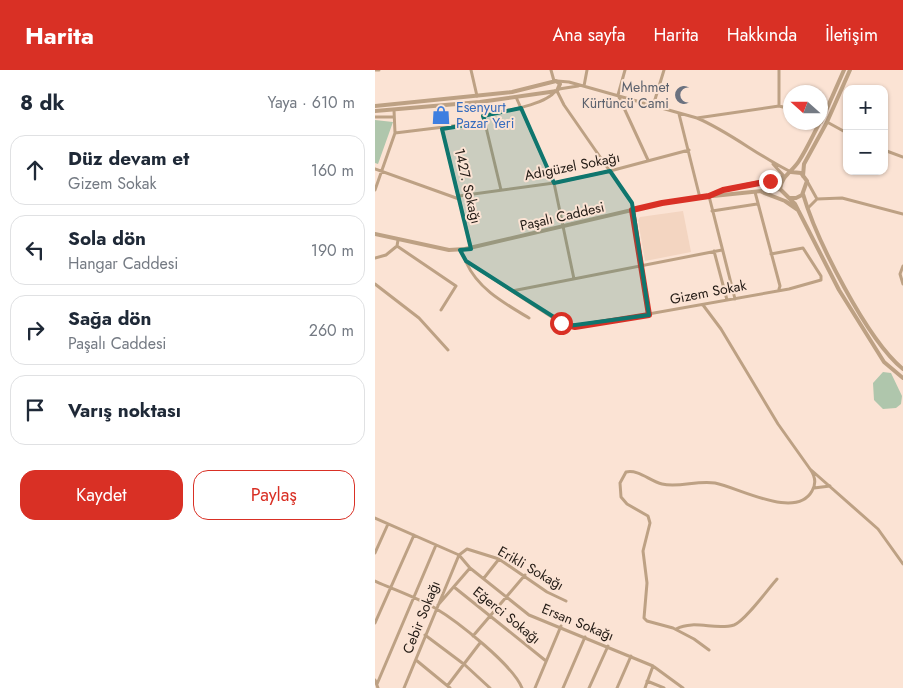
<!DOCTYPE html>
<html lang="tr">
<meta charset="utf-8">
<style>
:root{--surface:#fff;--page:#f6f6f7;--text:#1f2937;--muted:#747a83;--line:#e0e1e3;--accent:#d93025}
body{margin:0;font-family:Jost,sans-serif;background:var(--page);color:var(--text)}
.controls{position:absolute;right:15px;top:15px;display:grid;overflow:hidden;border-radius:10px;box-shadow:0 1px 4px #0004}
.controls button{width:45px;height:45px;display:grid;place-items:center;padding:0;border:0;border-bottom:1px solid var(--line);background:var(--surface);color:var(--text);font:25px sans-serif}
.compass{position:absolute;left:408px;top:15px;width:45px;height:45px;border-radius:50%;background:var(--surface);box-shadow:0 1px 4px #0004;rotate:291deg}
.stop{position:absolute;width:15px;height:15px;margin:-11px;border:4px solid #d93025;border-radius:50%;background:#fff}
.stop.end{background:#d93025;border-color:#fff;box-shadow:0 1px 5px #0008}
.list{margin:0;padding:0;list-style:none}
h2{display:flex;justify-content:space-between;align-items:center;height:65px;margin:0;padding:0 20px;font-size:21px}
h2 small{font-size:16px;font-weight:400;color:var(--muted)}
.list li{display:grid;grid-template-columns:32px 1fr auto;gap:15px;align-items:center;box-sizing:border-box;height:70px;margin:0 10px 10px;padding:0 10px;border:1px solid var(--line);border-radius:15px}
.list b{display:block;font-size:19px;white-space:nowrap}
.list p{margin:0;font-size:16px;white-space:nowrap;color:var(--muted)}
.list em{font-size:16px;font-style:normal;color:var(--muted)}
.actions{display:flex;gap:10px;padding:15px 20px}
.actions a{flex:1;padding:11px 0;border:1px solid var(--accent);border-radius:15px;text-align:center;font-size:18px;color:var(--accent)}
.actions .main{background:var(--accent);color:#fff}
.icon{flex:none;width:28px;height:28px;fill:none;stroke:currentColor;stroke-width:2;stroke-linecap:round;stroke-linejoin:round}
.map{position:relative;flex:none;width:528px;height:618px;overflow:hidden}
header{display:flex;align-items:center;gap:30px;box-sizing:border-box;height:70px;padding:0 25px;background:var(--accent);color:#fff}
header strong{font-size:24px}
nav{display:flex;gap:28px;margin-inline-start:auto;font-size:18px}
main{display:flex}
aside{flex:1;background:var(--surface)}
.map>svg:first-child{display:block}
</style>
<header>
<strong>Harita</strong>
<nav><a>Ana sayfa</a><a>Harita</a><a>Hakkında</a><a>İletişim</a></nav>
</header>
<main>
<aside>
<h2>8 dk<small>Yaya · 610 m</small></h2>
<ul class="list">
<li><svg class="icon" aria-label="ahead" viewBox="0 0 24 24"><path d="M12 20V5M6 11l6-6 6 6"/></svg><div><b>Düz devam et</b><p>Gizem Sokak</p></div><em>160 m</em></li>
<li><svg class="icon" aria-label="left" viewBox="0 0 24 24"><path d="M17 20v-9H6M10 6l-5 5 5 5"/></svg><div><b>Sola dön</b><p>Hangar Caddesi</p></div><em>190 m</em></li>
<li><svg class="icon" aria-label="right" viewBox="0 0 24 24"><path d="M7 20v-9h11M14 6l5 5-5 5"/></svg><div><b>Sağa dön</b><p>Paşalı Caddesi</p></div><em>260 m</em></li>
<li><svg class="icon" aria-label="arrive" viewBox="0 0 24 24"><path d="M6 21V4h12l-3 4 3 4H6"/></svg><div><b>Varış noktası</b></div></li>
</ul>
<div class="actions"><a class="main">Kaydet</a><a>Paylaş</a></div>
</aside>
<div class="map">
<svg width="528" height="618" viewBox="0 0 528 618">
<rect width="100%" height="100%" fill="#fbe3d4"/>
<!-- built -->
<path fill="#f3d5c1" d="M 308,141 L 316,182 L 270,191 L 263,150 L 265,147 Z"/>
<!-- green -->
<path fill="#afc6ac" d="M 0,50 L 18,52 L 3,94 L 0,93 Z
M 508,302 L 516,303 L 527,326 L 526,334 L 521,338 L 508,339 L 499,330 L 498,313 Z"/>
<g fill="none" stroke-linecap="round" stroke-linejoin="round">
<!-- minor -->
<path stroke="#bda184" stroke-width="3" d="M 0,0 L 4,0
M 96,0 L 102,26
M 176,0 L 179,11
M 250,0 L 243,25 L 273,90
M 182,11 L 194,12 L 322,48 C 355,62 383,86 416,102
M 209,16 L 212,0
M 184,19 L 203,16
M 182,21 L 189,35 L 257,133 L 274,245
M 141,27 L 179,113 L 199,209
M 105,32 L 126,120
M 278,36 L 289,0
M 404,36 L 404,0
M 304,44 L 325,128
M 108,46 C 124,42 172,35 180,21
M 0,47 L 19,47
M 322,48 L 404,36 L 416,39
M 452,52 L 472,63
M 67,59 L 96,178
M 20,63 L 110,52
M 509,80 L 528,87
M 398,94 L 409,106
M 0,99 L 84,129
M 432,111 L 442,129 L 467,128 L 528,144
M 0,120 L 20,63 L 19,40
M 380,122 L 405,216 L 404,219
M 84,126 L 179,113 L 235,101 L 314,80
M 334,126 L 360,229
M 433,138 L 442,129
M 337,141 L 382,134
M 23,170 L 22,176 L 81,216 L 66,240
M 85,180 L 91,191 L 186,253 L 200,257 L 414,219 L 446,210 L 446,206 L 428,178 L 396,184
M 339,181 L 352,230
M 0,188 L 11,185 L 22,176
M 91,192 C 103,219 129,233 154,248
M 528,196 L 525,204 L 528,214
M 0,214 L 44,248 L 73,280
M 137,221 L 347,180
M 328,235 L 346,259 L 403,354 L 435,399 L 503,459 L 528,494
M 439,418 L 455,416
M 0,448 L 84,485 L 95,498 L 154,545 L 278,596 L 308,618
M 0,483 L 13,454
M 109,508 L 124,489
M 0,511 C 20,520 41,527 60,538 C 82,551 138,595 147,618
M 79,517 L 171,591
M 63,535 L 95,498
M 0,553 L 39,465
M 301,559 C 320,549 340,561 359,555 C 370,551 393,519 402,509
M 50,565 L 90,595 L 115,618
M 98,566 L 150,505
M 334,580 L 319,569 L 298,558 L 272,551 L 269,548 L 272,513 L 268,481 L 275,453 L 273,446 L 252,434 L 246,427 L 245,413 L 251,402 C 263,399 275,411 287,414 C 304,418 322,410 340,413 C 365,418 421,450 437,421 C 442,413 440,406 435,399
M 41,590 L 75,618
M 0,610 L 3,618
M 272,611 L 289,618
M 2,614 L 61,475
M 73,615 L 105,573
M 29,618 L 84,485 L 92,479 L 124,489 L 172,522 L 191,531
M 160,618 L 186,556
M 188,618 L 210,567
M 214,618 L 233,576
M 242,618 L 256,586
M 270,618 L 278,596"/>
<!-- tertiary -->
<path stroke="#bda184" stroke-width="4" d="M 0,36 L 137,22 L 181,11 L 185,14 L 182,21 L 105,32 L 0,41
M 446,52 L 469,0
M 416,102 L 426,103 L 432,111 L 427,125 L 421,128 L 414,128 L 405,119 C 407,105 417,102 424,91 C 432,79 438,65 445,52
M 428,106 L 429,94 L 452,52 L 475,0
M 387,122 L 410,131 L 423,140
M 428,124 C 441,169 492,270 528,299
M 338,126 L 405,119
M 414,128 L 420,134 L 464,220 L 509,292 L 528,308
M 0,164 L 74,180 L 90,179 L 287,133 L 334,126 L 348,120 L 408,107"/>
</g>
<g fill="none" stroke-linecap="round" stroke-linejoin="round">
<!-- route -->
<path stroke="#d93025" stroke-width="6" d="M 186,253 L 200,257 L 274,245 L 257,140 L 287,133 L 334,126 L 348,120 L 395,111"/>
</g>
<!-- marked area -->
<path fill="#0f766e" fill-opacity="0.2" stroke="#0f766e" stroke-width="4" stroke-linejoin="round" d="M 146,38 L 179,113 L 235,101 L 257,133 L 274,245 L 193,256 L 91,191 L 85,180 L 96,179 L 67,59 L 110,52 L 108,46 Z"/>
<!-- icons -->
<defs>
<g id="mosque-bare" transform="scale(1.5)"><path d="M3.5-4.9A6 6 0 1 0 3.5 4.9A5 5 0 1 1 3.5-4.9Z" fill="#6b7280" stroke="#fbe3d4" stroke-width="2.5" paint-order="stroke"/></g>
<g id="shop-bare" transform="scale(1.5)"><path d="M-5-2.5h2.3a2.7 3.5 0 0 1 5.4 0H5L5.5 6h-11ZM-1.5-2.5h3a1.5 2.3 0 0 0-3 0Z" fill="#3f7fe0" stroke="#fbe3d4" stroke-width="2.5" paint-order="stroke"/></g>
</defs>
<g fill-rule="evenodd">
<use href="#mosque-bare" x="309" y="25"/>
<use href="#shop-bare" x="66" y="45"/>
</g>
<g text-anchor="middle" stroke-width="4" stroke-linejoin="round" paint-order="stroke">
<!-- worship labels -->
<g font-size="14" fill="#5b616d" stroke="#fbe3d4" text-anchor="end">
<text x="294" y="22">Mehmet<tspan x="294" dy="16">Kürtüncü Cami</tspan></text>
</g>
<!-- shop labels -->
<g font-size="14" fill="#366cbe" stroke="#fbe3d4" text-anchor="start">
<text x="81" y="42">Esenyurt<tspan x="81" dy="16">Pazar Yeri</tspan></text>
</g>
<!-- street labels -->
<g font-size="14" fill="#221a14" stroke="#fbe3d4">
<text transform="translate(197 96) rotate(-11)" y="5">Adıgüzel Sokağı</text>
<text transform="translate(93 116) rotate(77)" y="5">1427. Sokağı</text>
<text transform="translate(187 146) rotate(-13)" y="5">Paşalı Caddesi</text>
<text transform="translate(333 222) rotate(-11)" y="5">Gizem Sokak</text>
<text transform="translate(156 498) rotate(30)" y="5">Erikli Sokağı</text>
<text transform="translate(132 545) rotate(39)" y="5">Eğerci Sokağı</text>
<text transform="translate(46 547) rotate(-68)" y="5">Cebir Sokağı</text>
<text transform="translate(203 552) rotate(22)" y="5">Ersan Sokağı</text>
</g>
</g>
</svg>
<div class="controls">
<button>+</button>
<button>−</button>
</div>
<svg class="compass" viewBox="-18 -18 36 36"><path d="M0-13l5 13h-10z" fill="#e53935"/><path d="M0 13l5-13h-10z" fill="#747a83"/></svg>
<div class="stop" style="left:186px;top:253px"></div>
<div class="stop end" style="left:395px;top:111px"></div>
</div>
</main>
